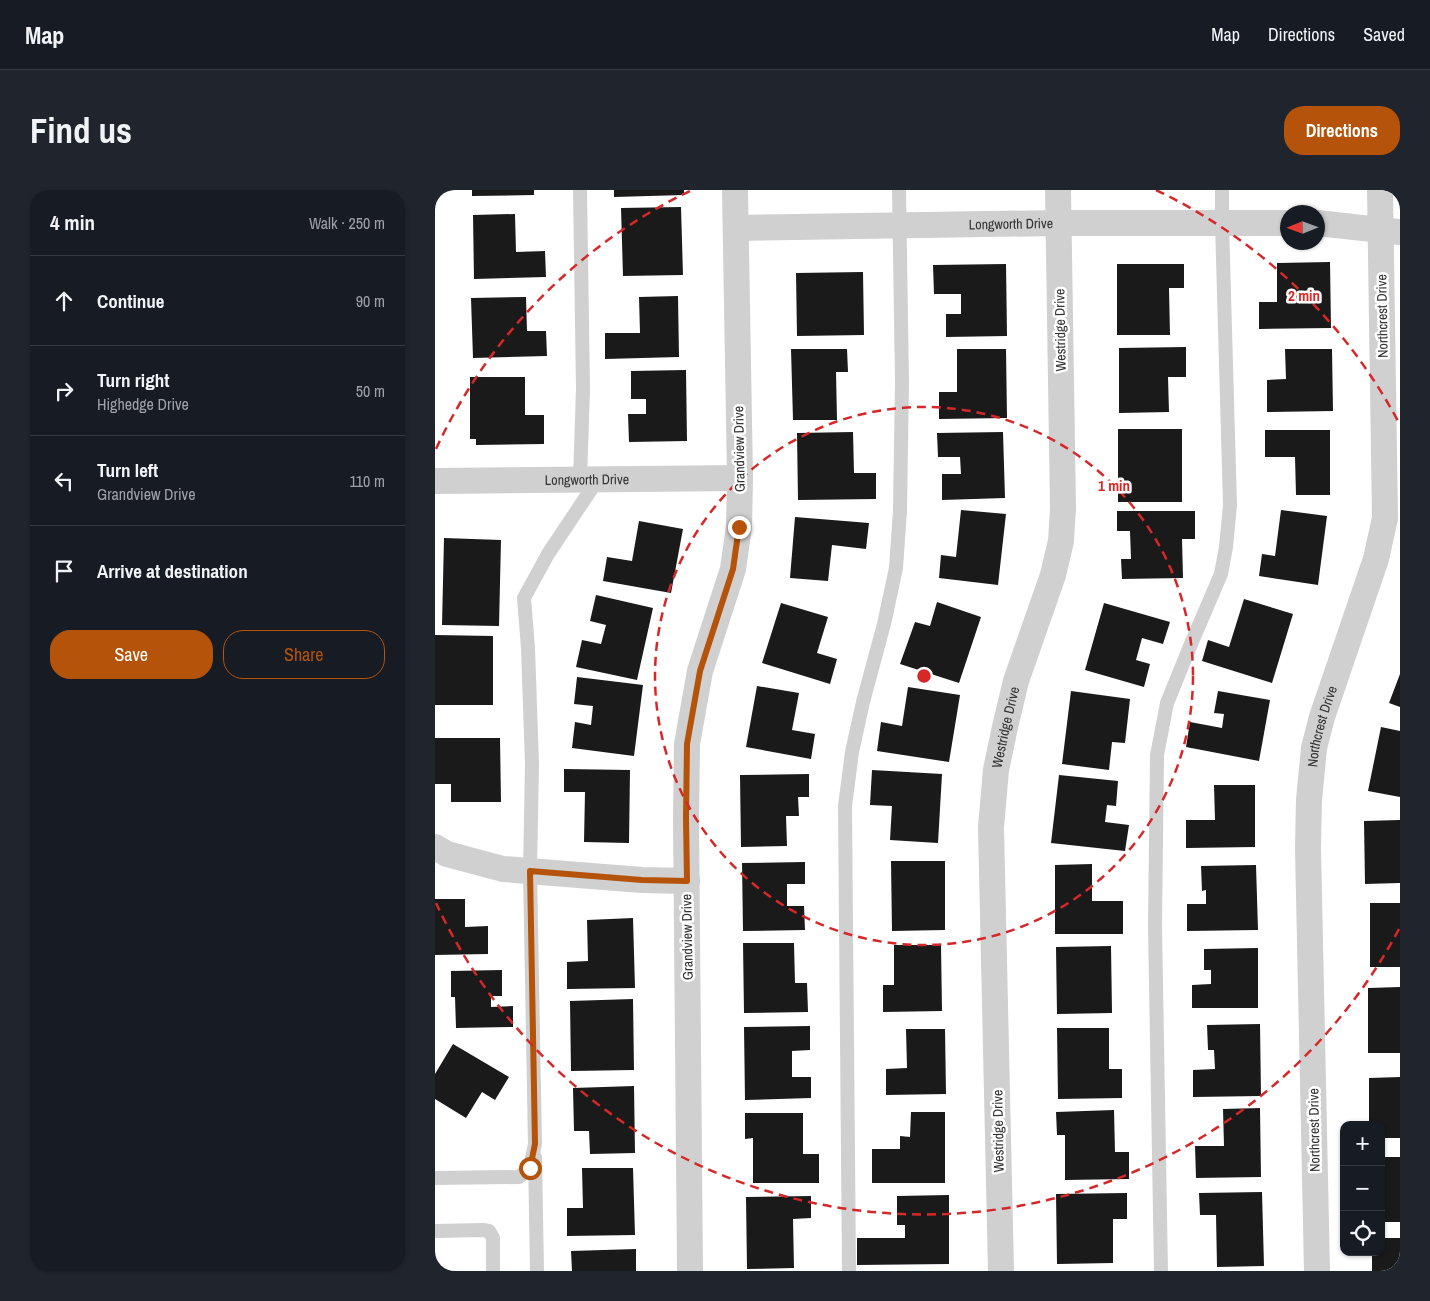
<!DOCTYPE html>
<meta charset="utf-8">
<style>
:root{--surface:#171b24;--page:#20242c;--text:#f1f3f6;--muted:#9ea1a6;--line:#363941;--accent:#b45309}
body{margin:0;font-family:"Archivo Narrow",sans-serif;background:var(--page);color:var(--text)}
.controls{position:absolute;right:15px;bottom:15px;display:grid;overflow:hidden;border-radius:10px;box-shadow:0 1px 4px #0004}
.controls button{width:45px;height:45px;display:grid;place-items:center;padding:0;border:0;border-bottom:1px solid var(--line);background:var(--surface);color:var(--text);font:25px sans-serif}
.compass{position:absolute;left:845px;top:15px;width:45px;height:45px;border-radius:50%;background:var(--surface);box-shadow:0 1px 4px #0004;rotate:269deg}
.stop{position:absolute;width:15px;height:15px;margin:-11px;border:4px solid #b45309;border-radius:50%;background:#fff}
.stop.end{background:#b45309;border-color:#fff;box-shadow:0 1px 5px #0008}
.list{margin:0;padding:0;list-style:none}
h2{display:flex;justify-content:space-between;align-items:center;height:65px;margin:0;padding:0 20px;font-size:21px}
h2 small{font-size:16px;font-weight:400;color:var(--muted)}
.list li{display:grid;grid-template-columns:32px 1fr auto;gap:15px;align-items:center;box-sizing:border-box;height:90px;padding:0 20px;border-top:1px solid var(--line)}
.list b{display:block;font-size:19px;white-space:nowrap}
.list p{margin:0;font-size:16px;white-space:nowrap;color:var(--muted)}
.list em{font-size:16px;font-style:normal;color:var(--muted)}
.actions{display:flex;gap:10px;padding:15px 20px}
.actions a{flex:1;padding:11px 0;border:1px solid var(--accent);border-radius:20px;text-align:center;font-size:18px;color:var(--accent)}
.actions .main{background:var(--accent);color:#fff}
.icon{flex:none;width:28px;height:28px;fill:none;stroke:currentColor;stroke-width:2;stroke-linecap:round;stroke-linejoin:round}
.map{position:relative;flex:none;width:965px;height:1081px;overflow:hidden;border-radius:20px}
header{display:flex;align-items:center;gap:30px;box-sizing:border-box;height:70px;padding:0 25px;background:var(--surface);border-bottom:1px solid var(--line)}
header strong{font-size:24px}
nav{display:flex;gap:28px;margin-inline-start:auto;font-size:18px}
.intro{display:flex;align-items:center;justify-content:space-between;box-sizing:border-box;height:120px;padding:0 30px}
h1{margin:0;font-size:35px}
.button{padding:12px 22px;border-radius:20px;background:var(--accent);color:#fff;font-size:18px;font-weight:700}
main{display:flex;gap:30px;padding:0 30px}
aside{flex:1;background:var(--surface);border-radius:20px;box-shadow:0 1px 4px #0004}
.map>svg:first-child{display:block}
</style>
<header>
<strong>Map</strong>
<nav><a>Map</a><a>Directions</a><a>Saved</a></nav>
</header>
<div class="intro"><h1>Find us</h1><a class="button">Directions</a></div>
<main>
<aside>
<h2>4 min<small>Walk · 250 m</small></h2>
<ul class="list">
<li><svg class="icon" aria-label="ahead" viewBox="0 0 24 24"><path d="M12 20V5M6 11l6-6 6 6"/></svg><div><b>Continue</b></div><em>90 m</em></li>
<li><svg class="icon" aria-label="right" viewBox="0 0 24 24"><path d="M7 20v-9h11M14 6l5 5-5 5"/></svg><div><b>Turn right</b><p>Highedge Drive</p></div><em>50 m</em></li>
<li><svg class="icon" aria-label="left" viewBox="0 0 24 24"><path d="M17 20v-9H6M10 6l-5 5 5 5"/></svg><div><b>Turn left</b><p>Grandview Drive</p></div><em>110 m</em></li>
<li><svg class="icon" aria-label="arrive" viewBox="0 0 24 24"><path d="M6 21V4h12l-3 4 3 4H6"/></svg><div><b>Arrive at destination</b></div></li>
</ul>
<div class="actions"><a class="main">Save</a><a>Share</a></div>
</aside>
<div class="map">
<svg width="965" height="1081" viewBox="0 0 965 1081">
<rect width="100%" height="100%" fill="#fff"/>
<!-- building -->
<path fill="#1a1a1a" d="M 37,0 L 99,0 L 99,5 L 37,6 Z
M 179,0 L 249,0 L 249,5 L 179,7 Z
M 246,17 L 248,85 L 188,86 L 186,18 Z
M 80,24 L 81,62 L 110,61 L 111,87 L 39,89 L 38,25 Z
M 895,72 L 896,138 L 824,139 L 824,112 L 842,112 L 842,73 Z
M 571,74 L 572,146 L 511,147 L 511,124 L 526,124 L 526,104 L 499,104 L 498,75 Z
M 682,74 L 749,74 L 749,98 L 734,98 L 735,145 L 682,145 Z
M 428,82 L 429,145 L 362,146 L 361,83 Z
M 243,106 L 244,167 L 170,169 L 170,143 L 205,143 L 204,107 Z
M 91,107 L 92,141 L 111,141 L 112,166 L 38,168 L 36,108 Z
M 751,157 L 751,187 L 733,187 L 734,222 L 684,223 L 684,158 Z
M 356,159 L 412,159 L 413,182 L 401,182 L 402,230 L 358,230 Z
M 522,159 L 571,159 L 572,228 L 504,229 L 504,202 L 522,202 Z
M 850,159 L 897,159 L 898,221 L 832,222 L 832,190 L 851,189 Z
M 251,180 L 252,251 L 194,252 L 193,224 L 211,224 L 211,209 L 196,209 L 196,181 Z
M 35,187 L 90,187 L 90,225 L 109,225 L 109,254 L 41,255 L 41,249 L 35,249 Z
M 683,239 L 747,239 L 747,312 L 683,312 Z
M 830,240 L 895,240 L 895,305 L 861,305 L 860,267 L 830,267 Z
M 418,242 L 419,283 L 441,283 L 441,309 L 363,310 L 362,243 Z
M 568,242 L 570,308 L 507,310 L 507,284 L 526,284 L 525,267 L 503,267 L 502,243 Z
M 526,320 L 571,324 L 563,395 L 504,388 L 506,365 L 521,367 Z
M 846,320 L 892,326 L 883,395 L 824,386 L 827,364 L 840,366 Z
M 682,321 L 760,321 L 760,349 L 747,349 L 748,388 L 687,389 L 686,369 L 696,369 L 695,341 L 682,341 Z
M 360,327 L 434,333 L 431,359 L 397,355 L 393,391 L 355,388 Z
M 204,331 L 248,339 L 236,403 L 168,391 L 172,367 L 197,371 Z
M 9,348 L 66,350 L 64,436 L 7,435 Z
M 161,405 L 218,418 L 202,490 L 141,477 L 147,450 L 166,454 L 171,435 L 155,431 Z
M 809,409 L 858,424 L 837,493 L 767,471 L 773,450 L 794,457 Z
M 502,412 L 546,427 L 524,493 L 465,474 L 480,432 L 495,436 Z
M 346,413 L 393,427 L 382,463 L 402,469 L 395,494 L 327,473 Z
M 669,413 L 735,432 L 728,454 L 707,448 L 701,470 L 715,474 L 709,497 L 650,480 Z
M 0,445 L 58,446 L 58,515 L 0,515 Z
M 965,484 L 965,517 L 954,513 Z
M 142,487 L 208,495 L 199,566 L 137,558 L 140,532 L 156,535 L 158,516 L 139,514 Z
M 322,496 L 364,503 L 357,540 L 380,544 L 376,569 L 311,557 Z
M 473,497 L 525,505 L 514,572 L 442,561 L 446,532 L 467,536 Z
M 636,501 L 695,509 L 690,553 L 677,552 L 674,580 L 627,574 Z
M 783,501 L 835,510 L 824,571 L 751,557 L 755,532 L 787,538 L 789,524 L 779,523 Z
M 946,537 L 965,541 L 965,607 L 933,601 Z
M 0,548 L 65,548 L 66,612 L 16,612 L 16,594 L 0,594 Z
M 129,579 L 195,580 L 194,653 L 149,652 L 150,602 L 129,602 Z
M 437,580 L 507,584 L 503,653 L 455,650 L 457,616 L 435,615 Z
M 374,584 L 374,607 L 363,607 L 364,626 L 351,626 L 352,656 L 306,657 L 305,585 Z
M 624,585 L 683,591 L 681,616 L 672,615 L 670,632 L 694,635 L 690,661 L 616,653 Z
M 779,595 L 820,595 L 820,657 L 751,658 L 751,630 L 780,630 Z
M 965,630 L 965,693 L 930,694 L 929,631 Z
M 456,671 L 510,671 L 510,740 L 457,741 Z
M 370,672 L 370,694 L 352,694 L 352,716 L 369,716 L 370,740 L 308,741 L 307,673 Z
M 657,674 L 657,711 L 688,711 L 688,744 L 620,744 L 620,675 Z
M 821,675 L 823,740 L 752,741 L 752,714 L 771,714 L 771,700 L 767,701 L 766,676 Z
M 0,709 L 30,709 L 30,737 L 53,736 L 53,764 L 0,765 Z
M 935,713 L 965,713 L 965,777 L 935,777 Z
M 198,728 L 200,798 L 132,799 L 132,772 L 153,771 L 152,730 Z
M 308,753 L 359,753 L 360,793 L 372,793 L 373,822 L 309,823 Z
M 459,755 L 506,755 L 507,821 L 448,822 L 448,795 L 459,795 Z
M 676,756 L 677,823 L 622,824 L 621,757 Z
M 823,758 L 823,818 L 757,818 L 757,795 L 776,794 L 776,780 L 769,780 L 769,759 Z
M 67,780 L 67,806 L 56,806 L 56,817 L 78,816 L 78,837 L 21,838 L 20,807 L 16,807 L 16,781 Z
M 965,797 L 965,863 L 933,863 L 933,798 Z
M 198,809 L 199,880 L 136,881 L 135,811 Z
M 825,834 L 826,906 L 758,907 L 758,880 L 780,879 L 779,860 L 773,860 L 772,835 Z
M 375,836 L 375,860 L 357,861 L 357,887 L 376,887 L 376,908 L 310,910 L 309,837 Z
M 622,838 L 674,838 L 674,879 L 687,879 L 687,908 L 623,909 Z
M 471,839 L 510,839 L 511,904 L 451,905 L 451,879 L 472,878 Z
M 18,854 L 74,887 L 60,910 L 47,902 L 31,928 L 0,909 L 0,884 Z
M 965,887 L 965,948 L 946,948 L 946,935 L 934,935 L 934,888 Z
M 199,896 L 200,963 L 155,964 L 154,941 L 139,941 L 138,898 Z
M 825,918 L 826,987 L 761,988 L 760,956 L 789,956 L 788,919 Z
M 679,920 L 680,962 L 694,962 L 694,989 L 630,990 L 630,945 L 622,945 L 621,922 Z
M 476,922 L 510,922 L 510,993 L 437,993 L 437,959 L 465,959 L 465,946 L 475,947 Z
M 310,923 L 368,923 L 368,964 L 384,964 L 384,993 L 318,993 L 318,948 L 310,949 Z
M 946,967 L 965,967 L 965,1032 L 946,1032 Z
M 147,978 L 198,978 L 200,1045 L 132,1046 L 132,1018 L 148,1018 Z
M 827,1002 L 829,1076 L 782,1077 L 781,1025 L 765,1025 L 764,1003 Z
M 692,1003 L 692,1029 L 678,1029 L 678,1073 L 622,1074 L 621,1004 Z
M 514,1005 L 514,1074 L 422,1075 L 422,1048 L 470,1048 L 470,1035 L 462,1035 L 462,1006 Z
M 376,1006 L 376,1028 L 358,1029 L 359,1078 L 312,1079 L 311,1007 Z
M 946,1048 L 965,1048 L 965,1081 L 937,1081 L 937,1062 L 946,1062 Z
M 201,1059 L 201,1081 L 137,1081 L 136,1061 Z"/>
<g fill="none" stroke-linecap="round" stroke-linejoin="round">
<!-- lane -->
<path stroke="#d0d0d0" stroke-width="14" d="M 145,289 L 148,199 L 145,0
M 100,967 L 102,1081
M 0,988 L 84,987 L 95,978 L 100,954 L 95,681 L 97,574 L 93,458 L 89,408 L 113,364 L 163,289
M 0,1041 L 48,1040 L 54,1041 L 58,1048 L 58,1081
M 414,1081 L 410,616 L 417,562 L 428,512 L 449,434 L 461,378 L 465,321 L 467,192 L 464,0
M 726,1081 L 720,736 L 722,565 L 732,513 L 756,454 L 786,384 L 791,357 L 795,315 L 787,33 L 787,0"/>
<!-- street -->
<g stroke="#d0d0d0" stroke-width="26">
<path d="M 882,33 L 965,42"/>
<path id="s1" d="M 301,38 L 623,33 L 852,33"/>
<path id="s2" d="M 0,291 L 305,288"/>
<path d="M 0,657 L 12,664 L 68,679 L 207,690 L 252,691"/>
<path d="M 255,1081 L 251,629 L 252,554 L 265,481 L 298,379 L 304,337 L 305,288 L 300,0"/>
<path id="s3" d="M 566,1081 L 556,637 L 561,580 L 570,537 L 581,491 L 618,385 L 626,351 L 628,318 L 623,0"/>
<path id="s4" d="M 882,1081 L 873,658 L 874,610 L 879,558 L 887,527 L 941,369 L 950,328 L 945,0"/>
</g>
</g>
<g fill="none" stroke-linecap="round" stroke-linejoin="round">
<!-- route -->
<path stroke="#b45309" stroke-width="6" d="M 95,978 L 100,954 L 95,681 L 207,690 L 252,691 L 251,628 L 252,554 L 265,481 L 298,379 L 304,337"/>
</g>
<!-- distance rings -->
<g fill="none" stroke="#d62828" stroke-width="2.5" stroke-dasharray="9 6">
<circle cx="489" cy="486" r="269"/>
<path d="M964 739A538 538 0 0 1 1 713M1 259A538 538 0 0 1 257 0M721 0A538 538 0 0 1 964 233"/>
</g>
<g text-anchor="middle" stroke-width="5" stroke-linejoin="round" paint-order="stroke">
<!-- street labels -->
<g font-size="14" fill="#333" stroke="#fff">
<text dy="5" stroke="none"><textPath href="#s1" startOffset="275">Longworth Drive</textPath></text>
<text transform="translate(947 126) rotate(-91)" y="5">Northcrest Drive</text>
<text transform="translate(625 140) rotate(-91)" y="5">Westridge Drive</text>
<text transform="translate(304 259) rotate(-91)" y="5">Grandview Drive</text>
<text dy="5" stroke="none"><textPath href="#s2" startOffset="152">Longworth Drive</textPath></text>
<text dy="5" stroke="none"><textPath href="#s3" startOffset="545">Westridge Drive</textPath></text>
<text dy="5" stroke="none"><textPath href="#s4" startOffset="546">Northcrest Drive</textPath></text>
<text transform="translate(252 747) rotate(-91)" y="5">Grandview Drive</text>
<text transform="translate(879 940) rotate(-91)" y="5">Northcrest Drive</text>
<text transform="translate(563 941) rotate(-91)" y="5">Westridge Drive</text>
</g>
</g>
<circle cx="489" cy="486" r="8" fill="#d62828" stroke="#fff" stroke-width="2.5"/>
<g font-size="15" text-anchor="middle" font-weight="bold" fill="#d62828" stroke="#fff" stroke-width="5" stroke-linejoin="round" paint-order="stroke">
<text x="869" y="111">2 min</text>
<text x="679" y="301">1 min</text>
</g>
</svg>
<div class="controls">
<button>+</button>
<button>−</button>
<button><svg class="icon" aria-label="locate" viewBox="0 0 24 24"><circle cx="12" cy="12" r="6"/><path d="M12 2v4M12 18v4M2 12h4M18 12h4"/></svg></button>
</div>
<svg class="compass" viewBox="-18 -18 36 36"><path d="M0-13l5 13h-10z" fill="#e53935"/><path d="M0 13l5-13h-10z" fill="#9ea1a6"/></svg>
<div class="stop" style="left:95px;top:978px"></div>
<div class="stop end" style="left:304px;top:337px"></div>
</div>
</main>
